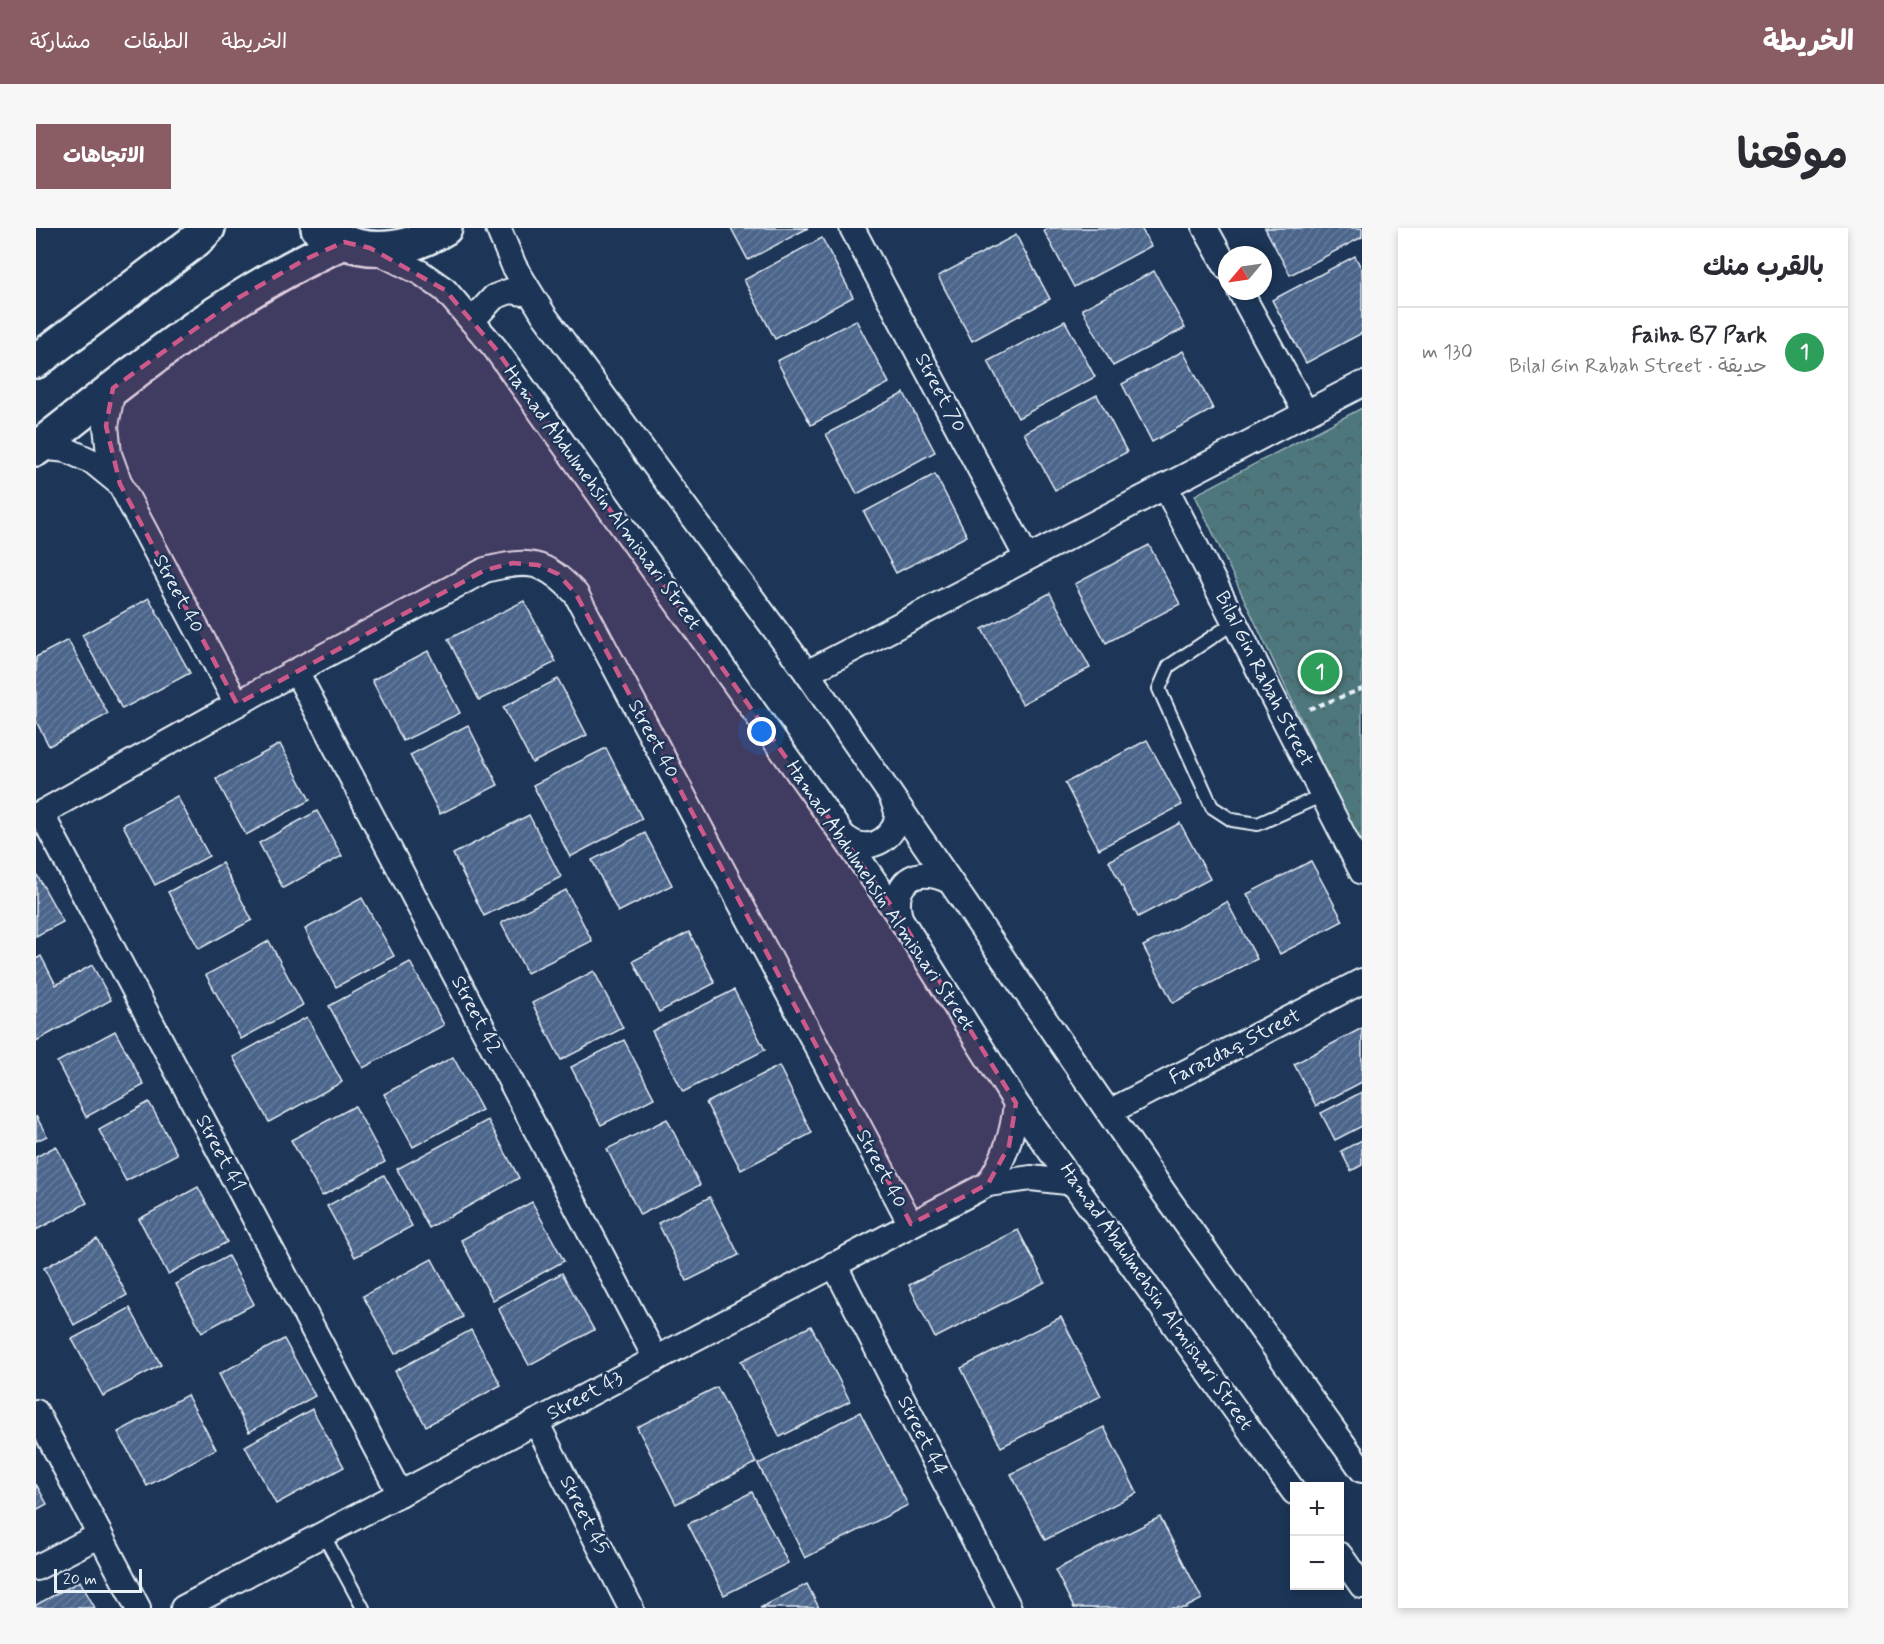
<!DOCTYPE html>
<html lang="ar">
<head>
<meta charset="utf-8">
<style>
	:root { --surface:#fff; --page:#f7f7f7; --text:#2b2b33; --muted:#7c7c81; --line:#e1e1e2; --accent:#8a5d65 }
	body { margin:0; font-family:Mynerve,"Playpen Sans Arabic",sans-serif; background:var(--page); color:var(--text); direction:rtl }
	.controls { position:absolute; right:18px; bottom:18px; display:grid; overflow:hidden; border-radius:0px; box-shadow:0 3px 9px #0003 }
	.controls button { width:54px; height:54px; display:grid; place-items:center; padding:0; border:0; border-bottom:2px solid var(--line); background:var(--surface); color:var(--text); font:30px sans-serif }
	.compass { position:absolute; left:1182px; top:18px; width:54px; height:54px; border-radius:50%; background:var(--surface); box-shadow:0 3px 9px #0003; rotate:241deg }
	.scale { position:absolute; left:18px; bottom:15px; width:88px; box-sizing:border-box; padding-left:6px; border:3px solid #e8f1f8; border-top:0; font-size:16px; line-height:21px; white-space:nowrap; color:#e8f1f8; -webkit-text-stroke:4px #1d3557; paint-order:stroke }
	.you { position:absolute; left:726px; top:504px; width:21px; height:21px; margin:-15px; border:4px solid #fff; border-radius:50%; background:#1a73e8; box-shadow:0 0 0 9px #1a73e833 }
	.badge { display:grid; place-items:center; width:39px; height:39px; border-radius:50%; background:var(--accent); color:#fff; font-size:20px; font-weight:700 }
	.pin { position:absolute; translate:-50% -50%; border:3px solid #fff; box-shadow:0 2px 6px #0006 }
	.list { margin:0; padding:0; list-style:none }
	h2 { display:flex; justify-content:space-between; align-items:center; height:78px; margin:0; padding:0 24px; font-size:26px }
	h2 small { font-size:20px; font-weight:400; color:var(--muted) }
	.list li { display:grid; grid-template-columns:39px 1fr auto; gap:18px; align-items:center; box-sizing:border-box; height:90px; padding:0 24px; border-top:2px solid var(--line) }
	.list b { display:block; font-size:22px; white-space:nowrap }
	.list p { margin:0; font-size:20px; white-space:nowrap; color:var(--muted) }
	.list em { font-size:20px; font-style:normal; color:var(--muted) }
	.map { position:relative; flex:none; width:1326px; height:1380px; overflow:hidden; direction:ltr; border-radius:0px }
	header { display:flex; align-items:center; gap:36px; box-sizing:border-box; height:84px; padding:0 30px; background:var(--accent); color:#fff }
	header strong { font-size:28px }
	nav { display:flex; gap:33px; margin-inline-start:auto; font-size:21px }
	.intro { display:flex; align-items:center; justify-content:space-between; box-sizing:border-box; height:144px; padding:0 36px }
	h1 { margin:0; font-size:42px }
	.button { padding:15px 27px; border-radius:0px; background:var(--accent); color:#fff; font-size:21px; font-weight:700 }
	main { display:flex; gap:36px; padding:0 36px }
	aside { flex:1; background:var(--surface); border-radius:0px; box-shadow:0 3px 9px #0003 }
	.map>svg:first-child { display:block }
	.park { fill:url(#park-crowns); stroke:#9bb4ba; stroke-width:1.5 }
	.building { fill:url(#building-hatch); stroke:#e8f1f8; stroke-width:1.5 }
	.lines { fill:none; stroke-linecap:round; stroke-linejoin:round }
	.lane-casing { stroke:#e8f1f8; stroke-width:16 }
	.street-casing { stroke:#e8f1f8; stroke-width:28 }
	.secondary-casing { stroke:#e8f1f8; stroke-width:38 }
	.path { stroke:#e8f1f8; stroke-width:4; stroke-dasharray:6 4.5; stroke-linecap:butt }
	.lane { stroke:#1d3557; stroke-width:12 }
	.street { stroke:#1d3557; stroke-width:24 }
	.secondary { stroke:#1d3557; stroke-width:33 }
	.marked { fill:#cd598a; fill-opacity:0.2; stroke:#cd598a; stroke-width:4.5; stroke-dasharray:12 8; stroke-linejoin:round }
	.labels { text-anchor:middle; dominant-baseline:central; stroke-width:5; stroke-linejoin:round; paint-order:stroke }
	.street-label { font-size:20px; fill:#e8f1f8; stroke:#1d3557 }
</style>
</head>
<body>
<header>
<strong>الخريطة</strong>
<nav><a>الخريطة</a><a>الطبقات</a><a>مشاركة</a></nav>
</header>
<div class="intro"><h1>موقعنا</h1><a class="button">الاتجاهات</a></div>
<main>
<aside>
<h2>بالقرب منك<small></small></h2>
<ul class="list">
<li><span class="badge" style="background:#2e9e5b">1</span><div><b>Faiha B7 Park</b><p>حديقة · Bilal Gin Rabah Street</p></div><em>130 m</em></li>
</ul>
</aside>
<div class="map">
<svg width="1326" height="1380" viewBox="0 0 1326 1380">
	<defs>
		<pattern id="park-crowns" width="20" height="18" patternUnits="userSpaceOnUse" patternTransform="scale(1.5)"><rect width="20" height="18" fill="#4e777b"/><path d="M2 6a3 3 0 1 1 6 0M12 15a3 3 0 1 1 6 0" fill="none" stroke="#4a6062"/></pattern>
		<pattern id="building-hatch" width="6" height="6" patternUnits="userSpaceOnUse" patternTransform="scale(1.5)"><rect width="6" height="6" fill="#4c658b"/><path d="M-1 1l2-2M0 6l6-6M5 7l2-2" fill="none" stroke="#667c9c"/></pattern>
	</defs>
	<rect width="100%" height="100%" fill="#1d3557"/>
	<filter id="ink" filterUnits="userSpaceOnUse"><feTurbulence type="fractalNoise" baseFrequency=".0167" numOctaves="2"/><feDisplacementMap in="SourceGraphic" scale="12" xChannelSelector="R" yChannelSelector="G"/><feConvolveMatrix kernelMatrix="1 2 1 2 8 2 1 2 1" color-interpolation-filters="sRGB"/></filter>
	<g filter="url(#ink)">
		<polygon class="park" points="1326,180 1326,621 1159,267"/>
		<g class="building">
			<polygon points="695,0 772,0 712,32"/>
			<polygon points="1013,0 1105,0 1115,18 1038,59 1008,3"/>
			<polygon points="1229,0 1326,0 1326,9 1254,47"/>
			<polygon points="980,7 1014,71 936,113 902,48"/>
			<polygon points="786,10 817,69 739,111 708,52"/>
			<polygon points="1319,28 1326,42 1326,105 1270,135 1236,72"/>
			<polygon points="1118,43 1149,100 1077,138 1046,81"/>
			<polygon points="820,92 853,155 775,197 741,133"/>
			<polygon points="1029,93 1059,149 982,190 952,133"/>
			<polygon points="1147,123 1177,181 1116,214 1086,156"/>
			<polygon points="868,165 899,224 821,266 790,206"/>
			<polygon points="1061,167 1091,224 1019,262 988,205"/>
			<polygon points="899,246 931,308 860,345 828,284"/>
			<polygon points="1113,317 1144,376 1070,415 1039,356"/>
			<polygon points="1014,365 1054,440 986,476 946,401"/>
			<polygon points="113,370 154,445 86,481 46,407"/>
			<polygon points="488,373 520,434 443,472 412,411"/>
			<polygon points="32,412 72,486 13,518 0,493 0,429"/>
			<polygon points="392,423 424,485 367,513 336,452"/>
			<polygon points="522,451 551,507 496,535 467,479"/>
			<polygon points="432,497 462,557 404,586 374,527"/>
			<polygon points="1111,512 1146,577 1063,621 1029,555"/>
			<polygon points="244,516 274,572 210,607 180,551"/>
			<polygon points="570,520 606,591 534,629 497,557"/>
			<polygon points="141,568 173,628 119,657 87,597"/>
			<polygon points="281,583 306,628 247,660 223,615"/>
			<polygon points="493,587 525,649 448,688 417,626"/>
			<polygon points="1144,595 1174,651 1102,689 1073,633"/>
			<polygon points="609,605 636,657 582,684 556,632"/>
			<polygon points="1275,633 1307,693 1244,726 1211,666"/>
			<polygon points="186,635 216,692 163,721 132,664"/>
			<polygon points="0,645 27,694 0,708"/>
			<polygon points="530,662 556,713 491,745 465,695"/>
			<polygon points="326,670 358,728 300,759 269,701"/>
			<polygon points="1191,674 1221,731 1137,775 1107,718"/>
			<polygon points="653,704 679,755 623,784 597,733"/>
			<polygon points="233,713 267,777 205,811 170,747"/>
			<polygon points="5,728 20,757 56,737 75,772 0,813 0,731"/>
			<polygon points="374,734 408,797 327,840 293,778"/>
			<polygon points="558,743 587,800 525,832 496,775"/>
			<polygon points="698,762 729,822 647,864 616,803"/>
			<polygon points="271,789 306,854 233,894 197,829"/>
			<polygon points="1326,800 1326,854 1280,878 1258,836"/>
			<polygon points="79,803 108,857 50,889 21,834"/>
			<polygon points="588,812 618,870 565,897 535,839"/>
			<polygon points="417,829 446,882 377,919 348,866"/>
			<polygon points="743,838 776,905 705,942 670,875"/>
			<polygon points="1326,864 1326,898 1299,912 1285,885"/>
			<polygon points="113,874 141,926 90,953 63,902"/>
			<polygon points="319,878 349,934 286,968 255,912"/>
			<polygon points="0,888 11,908 0,913"/>
			<polygon points="631,891 664,957 604,987 571,921"/>
			<polygon points="452,892 483,950 393,1000 361,941"/>
			<polygon points="1326,912 1326,937 1315,943 1305,923"/>
			<polygon points="20,918 51,975 0,1002 0,929"/>
			<polygon points="348,947 376,998 319,1029 291,978"/>
			<polygon points="162,959 191,1014 132,1046 103,991"/>
			<polygon points="674,969 703,1027 651,1053 622,995"/>
			<polygon points="496,974 528,1033 457,1072 425,1012"/>
			<polygon points="982,1002 1009,1054 899,1110 873,1057"/>
			<polygon points="61,1011 91,1067 38,1097 8,1040"/>
			<polygon points="192,1028 218,1076 166,1104 140,1056"/>
			<polygon points="396,1031 427,1089 359,1126 327,1068"/>
			<polygon points="526,1045 558,1102 493,1137 462,1080"/>
			<polygon points="94,1080 125,1137 67,1168 36,1111"/>
			<polygon points="1025,1089 1065,1168 965,1219 925,1140"/>
			<polygon points="775,1098 814,1173 744,1209 705,1133"/>
			<polygon points="435,1102 465,1157 390,1198 359,1143"/>
			<polygon points="248,1111 279,1168 213,1204 183,1146"/>
			<polygon points="681,1159 720,1235 640,1276 601,1199"/>
			<polygon points="151,1167 180,1221 111,1258 82,1204"/>
			<polygon points="276,1181 308,1239 240,1276 209,1218"/>
			<polygon points="824,1184 872,1277 769,1330 722,1236"/>
			<polygon points="1068,1199 1101,1265 1009,1312 975,1246"/>
			<polygon points="0,1256 11,1276 0,1282"/>
			<polygon points="716,1264 752,1335 688,1367 652,1296"/>
			<polygon points="1124,1289 1166,1371 1149,1380 1038,1380 1019,1342"/>
			<polygon points="44,1353 59,1380 0,1380 0,1377"/>
			<polygon points="771,1356 783,1380 724,1380"/>
		</g>
		<g class="lines">
			<g class="lane-casing">
				<g id="lane">
					<polyline points="1199,394 1133,438 1123,461 1176,579 1196,592 1222,596 1287,567"/>
					<polyline points="287,1306 327,1380"/>
				</g>
			</g>
			<g class="street-casing">
				<g id="street">
					<polyline points="462,0 478,38 508,87 771,445 1128,965 1326,1242"/>
					<polyline points="816,0 991,330"/>
					<polyline points="1169,0 1191,40"/>
					<polyline points="336,21 385,45 409,62 459,120 808,609 864,690 980,875 1258,1264"/>
					<polyline points="1204,63 1270,185"/>
					<polyline points="436,93 458,69 474,63 493,66"/>
					<polyline points="77,160 70,198 73,226 84,256 201,476"/>
					<polyline points="3,219 31,222 57,234 84,256"/>
					<polyline points="1129,258 1326,644"/>
					<polyline points="260,443 620,1131"/>
					<polyline points="771,445 1326,156"/>
					<polyline points="5,585 364,1266"/>
					<path d="M0 588 260 443 449 342C493 331 508 332 540 366L875 996"/>
					<path d="M808 609C812 611 817 615 821 616 840 622 861 606 861 586 861 581 858 576 857 572"/>
					<path d="M864 690C855 655 879 637 911 652"/>
					<polyline points="1073,884 1326,753"/>
					<path d="M952 956C969 930 977 906 980 875"/>
					<polyline points="798,1036 973,1380"/>
					<polyline points="0,1184 102,1380"/>
					<polyline points="500,1194 595,1380"/>
					<polyline points="1304,1327 1326,1358"/>
					<polyline points="0,1340 64,1307"/>
					<polyline points="147,1380 952,956 995,950 1039,955"/>
				</g>
			</g>
			<g class="secondary-casing">
				<g id="secondary">
					<path d="M282 0C290 4 298 9 306 13 340 28 379 19 409 0"/>
					<polyline points="0,133 160,12 172,0"/>
					<path d="M0 221C95 146 196 63 308 14"/>
				</g>
			</g>
			<polyline class="path" points="1273,481 1326,461"/>
			<use href="#lane" class="lane"/>
			<use href="#street" class="street"/>
			<use href="#secondary" class="secondary"/>
		</g>
	</g>
	<path class="marked" d="M308 14 334 20 409 62 459 120 864 690 980 875 973 918 952 956 875 996 540 366 522 346 502 337 477 335 449 342 201 476 84 256 70 198 77 160 202 70 270 31Z"/>
	<g class="labels">
		<g class="street-label">
			<text transform="translate(904 165) rotate(62)">Street 70</text>
			<text transform="translate(566 270) rotate(54)">Hamad Abdulmehsin Almishari Street</text>
			<text transform="translate(142 366) rotate(62)">Street 40</text>
			<text transform="translate(1228 451) rotate(63)">Bilal Gin Rabah Street</text>
			<text transform="translate(617 511) rotate(62)">Street 40</text>
			<text transform="translate(844 668) rotate(56)">Hamad Abdulmehsin Almishari Street</text>
			<text transform="translate(440 787) rotate(62)">Street 42</text>
			<text transform="translate(1199 819) rotate(-27)">Farazdaq Street</text>
			<text transform="translate(184 925) rotate(62)">Street 41</text>
			<text transform="translate(845 941) rotate(62)">Street 40</text>
			<text transform="translate(1120 1069) rotate(55)">Hamad Abdulmehsin Almishari Street</text>
			<text transform="translate(549 1168) rotate(-28)">Street 43</text>
			<text transform="translate(886 1208) rotate(63)">Street 44</text>
			<text transform="translate(548 1287) rotate(63)">Street 45</text>
		</g>
	</g>
</svg>
<div class="controls">
<button>+</button>
<button>−</button>
</div>
<svg class="compass" viewBox="-18 -18 36 36"><path d="M0-13l5 13h-10z" fill="#e53935"/><path d="M0 13l5-13h-10z" fill="#7c7c81"/></svg>
<div class="scale">20 m</div>
<div class="you"></div>
<div class="pin badge" style="left:1284px;top:444px;background:#2e9e5b">1</div>
</div>
</main>
</body>
</html>
